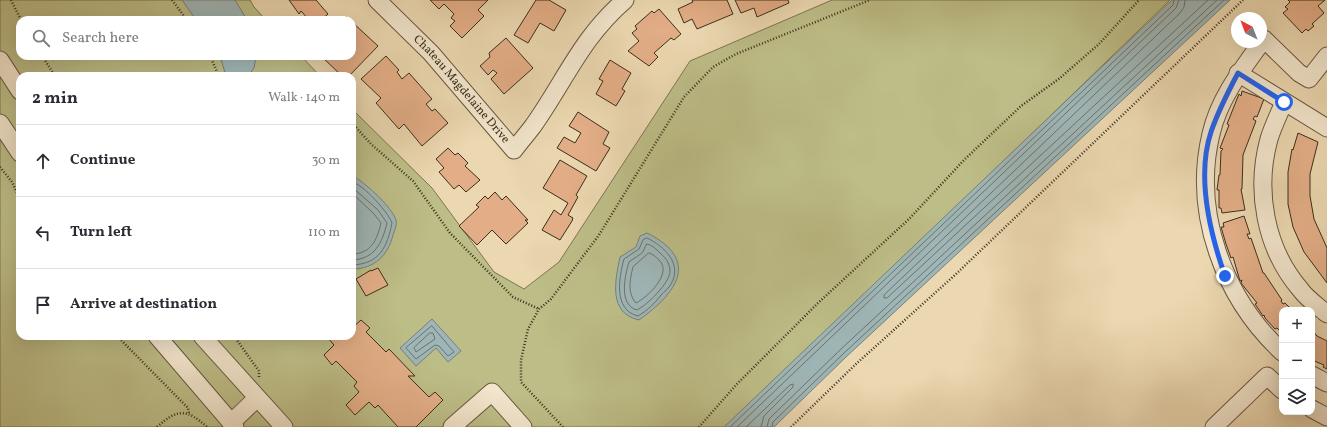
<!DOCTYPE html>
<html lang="en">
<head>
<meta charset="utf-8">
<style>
	:root { --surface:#fff; --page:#f7f7f7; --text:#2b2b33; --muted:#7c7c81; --line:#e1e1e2 }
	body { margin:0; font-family:Vollkorn,serif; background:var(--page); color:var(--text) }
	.controls { position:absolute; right:12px; bottom:12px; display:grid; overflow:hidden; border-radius:8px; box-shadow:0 4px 16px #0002 }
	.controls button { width:36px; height:36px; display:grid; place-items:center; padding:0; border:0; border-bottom:1px solid var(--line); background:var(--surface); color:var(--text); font:20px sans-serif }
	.compass { position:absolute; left:1231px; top:12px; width:36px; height:36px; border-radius:50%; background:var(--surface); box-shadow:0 4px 16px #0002; rotate:318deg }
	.stop { position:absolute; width:12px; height:12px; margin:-9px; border:3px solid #2563eb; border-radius:50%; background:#fff }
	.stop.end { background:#2563eb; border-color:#fff; box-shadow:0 1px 4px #0008 }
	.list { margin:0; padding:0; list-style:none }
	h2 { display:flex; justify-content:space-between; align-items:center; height:52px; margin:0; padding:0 16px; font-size:17px }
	h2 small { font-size:13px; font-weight:400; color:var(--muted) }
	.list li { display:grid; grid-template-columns:26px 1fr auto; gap:12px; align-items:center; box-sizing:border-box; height:72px; padding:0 16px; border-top:1px solid var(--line) }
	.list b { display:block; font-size:15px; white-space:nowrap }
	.list em { font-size:13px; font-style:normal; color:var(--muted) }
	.icon { flex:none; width:22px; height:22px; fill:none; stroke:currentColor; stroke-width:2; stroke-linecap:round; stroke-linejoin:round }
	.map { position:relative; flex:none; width:1327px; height:427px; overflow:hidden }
	.search { position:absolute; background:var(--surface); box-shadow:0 4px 16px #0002; left:16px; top:16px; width:340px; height:44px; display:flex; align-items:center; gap:10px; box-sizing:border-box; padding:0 14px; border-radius:12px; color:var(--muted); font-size:15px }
	.panel { position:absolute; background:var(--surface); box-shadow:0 4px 16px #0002; left:16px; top:72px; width:340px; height:268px; border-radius:12px }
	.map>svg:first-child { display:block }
	.green { fill:#bdbd87; stroke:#7c7652 }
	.water { fill:#9eb6b7; stroke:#778079 }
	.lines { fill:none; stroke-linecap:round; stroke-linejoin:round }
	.shore { stroke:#6d726a; stroke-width:1 }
	.building { fill:#e3ae87; stroke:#3c2e1c }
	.minor-casing { stroke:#685841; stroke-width:19 }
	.path { stroke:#3c2e1c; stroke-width:2.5; stroke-dasharray:1 2; stroke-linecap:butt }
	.minor { stroke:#f2e5cc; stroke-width:17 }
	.route { stroke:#2563eb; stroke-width:5 }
	.labels { text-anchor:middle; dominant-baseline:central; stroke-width:3.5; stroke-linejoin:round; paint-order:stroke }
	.street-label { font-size:12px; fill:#3c2e1c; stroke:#f2e5cc }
</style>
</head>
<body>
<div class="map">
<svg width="1327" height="427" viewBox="0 0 1327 427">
	<rect width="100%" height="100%" fill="#ebd7b0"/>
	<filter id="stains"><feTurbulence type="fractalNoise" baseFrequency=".005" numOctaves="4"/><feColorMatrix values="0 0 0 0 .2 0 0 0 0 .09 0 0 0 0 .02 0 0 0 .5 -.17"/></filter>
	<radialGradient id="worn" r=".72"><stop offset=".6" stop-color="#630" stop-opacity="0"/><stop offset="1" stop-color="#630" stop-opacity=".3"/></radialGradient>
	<polygon class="green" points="0,0 250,0 254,7 266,20 20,20 20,56 301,56 320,76 20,76 20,336 352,336 352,109 432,188 494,272 524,289 559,262 690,61 832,0 1170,0 729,427 0,427"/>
	<g class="water">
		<polygon points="182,0 235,0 247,20 196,20"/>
		<polygon points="1172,0 1230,0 846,357 774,427 724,427"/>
		<polygon points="220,56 256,56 254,68 248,76 226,76"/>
		<path d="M355 177C367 185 391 206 396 220 397 224 395 230 393 235 388 255 375 269 352 269V178Z"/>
		<path d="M647 233C701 260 677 293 639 320 608 313 615 281 620 257L636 247 640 236Z"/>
		<polygon points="432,319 461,351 448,362 436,348 416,366 400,348"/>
	</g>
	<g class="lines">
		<g class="shore">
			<polyline points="1185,0 1184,7 1180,13 884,295 884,298 887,298 1208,0"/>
			<path d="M352 182C363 184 388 212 392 223 387 247 380 264 352 265"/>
			<path d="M352 187 378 210 387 223C382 243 375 259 352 260"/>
			<path d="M352 193 374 214 381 223C377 240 371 254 352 254"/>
			<path d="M647 238C664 246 683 264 671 284 669 288 664 292 661 295 655 303 647 311 638 316 613 310 619 277 624 259L639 249 643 240Z"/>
			<path d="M647 244C652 245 656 249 660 253 665 257 670 263 670 271 670 283 647 305 637 310 618 305 625 275 629 262L642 253Z"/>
			<path d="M649 253C653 254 656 257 659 260 673 273 648 297 636 303 627 293 630 279 633 267Z"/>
			<polygon points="432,326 454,352 448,356 439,346 435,345 416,359 406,348"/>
			<polygon points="430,333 433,333 435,339 416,352 414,348"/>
			<polyline points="730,427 1173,5 1174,0"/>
			<polyline points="737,427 1176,8 1179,0"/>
			<polyline points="746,427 790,385 793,384 793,387 764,416 761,427"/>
			<polyline points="767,427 769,419 840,350 1217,0"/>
			<polyline points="772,427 773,422 843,354 1224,0"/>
		</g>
	</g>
	<g class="building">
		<polygon points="289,0 316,0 328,14 321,20 309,20 301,11 299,14"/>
		<polygon points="430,0 488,0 478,10 484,16 462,38 450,26 455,21 451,18 454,14 444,4 439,9"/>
		<polygon points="536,0 549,0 566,10 554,31 540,23 528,43 514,35"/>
		<polygon points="692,0 727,0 733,14 697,29 692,19 684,23 678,9 693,2"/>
		<polygon points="735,0 788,0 789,3 757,17 754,8 741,13"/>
		<polygon points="1288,0 1325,0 1318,6 1324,13 1312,24 1314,26 1308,31 1306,29 1302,33 1283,13 1288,9 1285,7 1290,2"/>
		<polygon points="659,9 681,34 674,40 671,38 654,53 658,57 649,66 628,51 639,41 632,33 637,29 635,26 652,11 654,13"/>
		<polygon points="346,16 350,20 342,20"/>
		<polygon points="352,22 378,46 349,76 342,76 321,56 352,56"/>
		<polygon points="506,38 533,68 504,94 491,79 497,73 493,70 488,75 480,66 490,57 489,53"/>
		<polygon points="386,56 399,70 397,72 402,79 409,73 432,99 426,104 432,111 435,109 448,123 422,146 404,124 399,129 376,103 381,98 361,79"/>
		<polygon points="610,60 631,73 622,89 625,91 616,106 596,94 603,81 599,79"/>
		<polygon points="1242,91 1264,99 1257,117 1255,116 1253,119 1256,121 1243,155 1242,189 1241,189 1245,210 1222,213 1221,208 1219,208 1219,190 1217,190 1219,175 1220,175 1221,151 1223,149 1220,148 1229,125 1227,124 1239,94 1241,96"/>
		<polygon points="578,112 609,132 603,144 610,148 596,171 557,148 564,137 575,143 581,133 569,126"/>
		<polygon points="1298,133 1318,142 1310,174 1310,196 1314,219 1327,248 1327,283 1304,252 1293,227 1288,204 1288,172 1292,149 1293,150"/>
		<polygon points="448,148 455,155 458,153 468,163 465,166 480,180 466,192 459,185 454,189 439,172 444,168 436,159"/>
		<polygon points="560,160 587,176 576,195 578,197 568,215 573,218 572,221 560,240 542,230 554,210 561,215 568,203 543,188"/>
		<polygon points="495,192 502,200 506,196 528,220 525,220 528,223 506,244 492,230 477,245 459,226 479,207 476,205 485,196 488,199"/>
		<polygon points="1244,216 1250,234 1247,234 1249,239 1251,238 1263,273 1264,273 1282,300 1281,301 1283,304 1285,303 1292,310 1282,310 1281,332 1277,328 1275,329 1265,318 1264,315 1263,316 1255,304 1257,303 1241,283 1242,280 1240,281 1233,257 1231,258 1226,244 1221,227 1224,227 1223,223"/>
		<polygon points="378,268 388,285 366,296 356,279 371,270 371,271"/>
		<polygon points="361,320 370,328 366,332 386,352 389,349 415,376 408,376 429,397 435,392 443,400 416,427 398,427 378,405 375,408 369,402 355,415 346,405 359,392 354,386 357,382 336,361 332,365 324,355 334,345 328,338 330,336 352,336 352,328"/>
		<polygon points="1312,330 1317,336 1327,341 1327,369 1323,367 1324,365 1312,360"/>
	</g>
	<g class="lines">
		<g class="minor-casing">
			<g id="minor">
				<path id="s1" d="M377 0 431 53 514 150C520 142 527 134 533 126 565 81 581 38 625 0"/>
				<polyline points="0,60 20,91"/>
				<polyline points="1238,73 1327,128"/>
				<path d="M1284 102C1279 114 1273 126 1269 139 1255 190 1265 248 1300 289 1307 299 1318 306 1327 314"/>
				<polyline points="0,123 20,153"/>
				<polyline points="157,336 235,427"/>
				<polyline points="202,336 284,427"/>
				<path d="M1282 352C1224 298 1192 213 1211 134 1219 98 1243 68 1264 39L1299 73 1309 79 1327 56"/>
				<polyline points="1312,375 1327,383"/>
				<polyline points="1312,409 1327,417"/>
				<polyline points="231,423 257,398"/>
				<polyline points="452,427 492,392 523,427"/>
				<polyline points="1214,427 1267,376 1282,390"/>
			</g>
		</g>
		<g class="path">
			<polyline points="11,0 21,20"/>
			<polyline points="172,0 187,20"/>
			<polyline points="42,56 55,76"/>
			<polyline points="210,56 219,76"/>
			<polyline points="352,123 371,144 413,181 450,233 513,297 539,309"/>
			<polyline points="0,167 12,182 20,199"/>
			<polyline points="117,336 188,408 189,413"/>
			<polyline points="234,336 259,371 259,378"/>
			<path d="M157 427C178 408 187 409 207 427"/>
			<polyline points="563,427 521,382 521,360 528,329 539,309 551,299 599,235 684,97 713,67 736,54 870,0"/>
			<polyline points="699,427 737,384 818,303 909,219 964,160 1021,106 1060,78 1099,44 1139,0"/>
			<polyline points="791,427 857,363 955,275 1243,0"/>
		</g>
		<use href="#minor" class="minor"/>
	</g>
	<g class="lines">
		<path class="route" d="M1225 276C1210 233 1196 177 1211 132 1218 111 1228 92 1238 73L1284 102"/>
	</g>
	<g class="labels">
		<g class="street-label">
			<text stroke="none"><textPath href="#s1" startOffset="123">Chateau Magdelaine Drive</textPath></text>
		</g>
	</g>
	<rect width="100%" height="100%" filter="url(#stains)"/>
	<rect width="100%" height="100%" fill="url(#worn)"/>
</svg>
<div class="controls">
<button>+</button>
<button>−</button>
<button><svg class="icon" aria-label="layers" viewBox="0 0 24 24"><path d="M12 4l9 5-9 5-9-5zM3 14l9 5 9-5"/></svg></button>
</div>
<svg class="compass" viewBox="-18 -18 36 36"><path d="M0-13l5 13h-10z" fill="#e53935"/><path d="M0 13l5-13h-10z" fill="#7c7c81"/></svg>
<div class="stop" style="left:1284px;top:102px"></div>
<div class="stop end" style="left:1225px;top:276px"></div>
<div class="search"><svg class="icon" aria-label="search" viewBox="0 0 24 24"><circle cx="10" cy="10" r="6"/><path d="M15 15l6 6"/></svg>Search here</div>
<section class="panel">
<h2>2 min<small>Walk · 140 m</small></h2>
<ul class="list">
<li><svg class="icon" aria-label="ahead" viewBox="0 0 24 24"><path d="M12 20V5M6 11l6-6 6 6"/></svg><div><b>Continue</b></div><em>30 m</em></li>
<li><svg class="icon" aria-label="left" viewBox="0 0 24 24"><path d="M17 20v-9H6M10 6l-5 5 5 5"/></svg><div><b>Turn left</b></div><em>110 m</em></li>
<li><svg class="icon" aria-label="arrive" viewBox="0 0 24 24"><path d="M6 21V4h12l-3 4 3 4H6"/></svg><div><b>Arrive at destination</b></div></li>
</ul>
</section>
</div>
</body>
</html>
